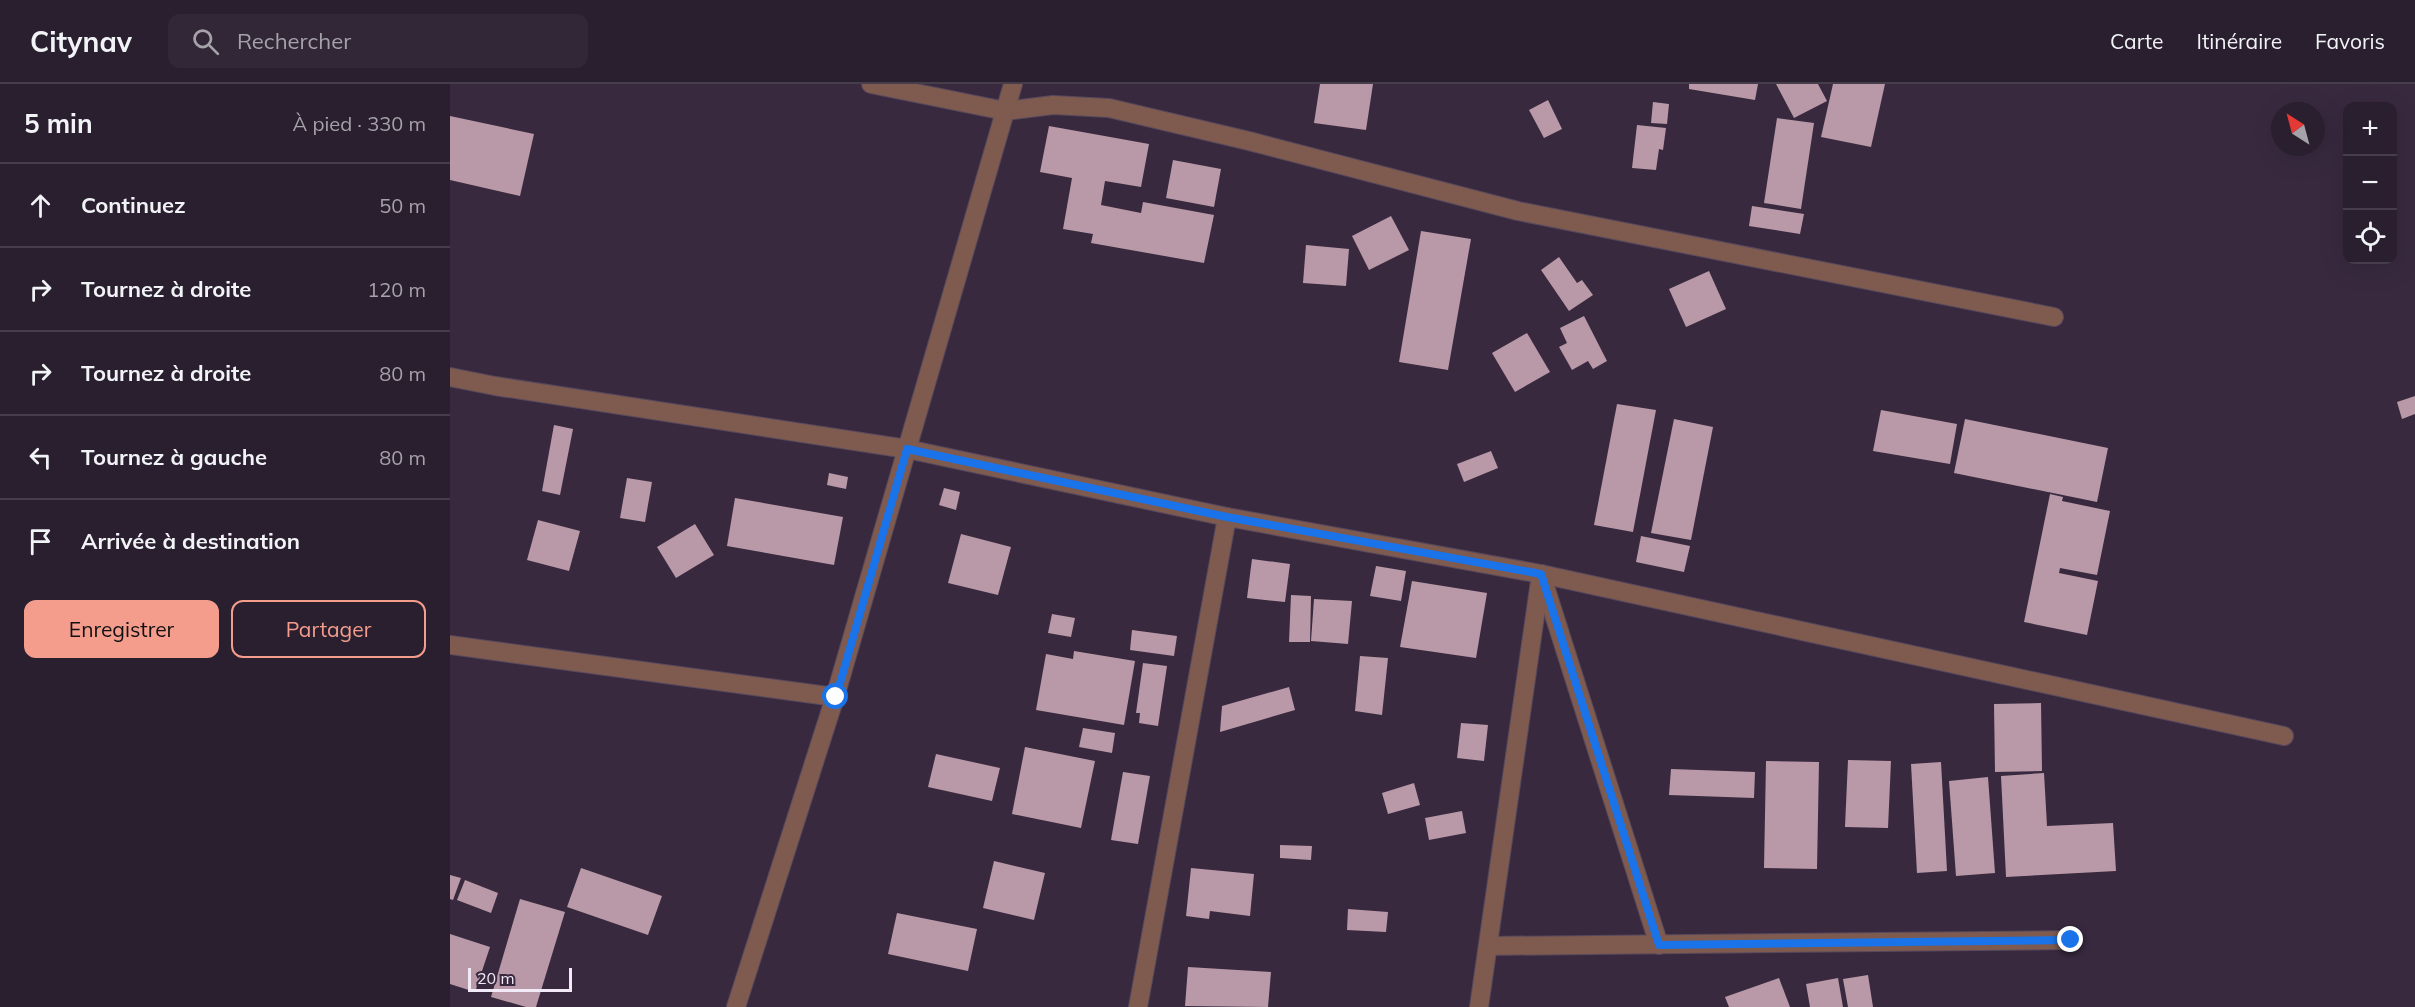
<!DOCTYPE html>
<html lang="fr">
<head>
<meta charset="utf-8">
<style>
	:root { --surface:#2a1f2f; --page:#322737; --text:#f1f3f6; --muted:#a5a2aa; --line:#463d4b; --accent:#f49d8d }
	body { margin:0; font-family:Mulish,sans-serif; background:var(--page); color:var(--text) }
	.controls { position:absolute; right:18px; top:18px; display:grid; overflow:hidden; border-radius:12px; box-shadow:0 6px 24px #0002 }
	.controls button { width:54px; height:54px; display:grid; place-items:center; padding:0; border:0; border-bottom:2px solid var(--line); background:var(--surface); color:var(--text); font:30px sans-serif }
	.compass { position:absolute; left:1821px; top:18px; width:54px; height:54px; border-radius:50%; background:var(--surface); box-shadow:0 6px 24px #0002; rotate:324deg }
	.scale { position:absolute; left:18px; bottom:15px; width:104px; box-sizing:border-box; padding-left:6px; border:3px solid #f3eaf8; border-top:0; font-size:16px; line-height:21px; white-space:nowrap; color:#f3eaf8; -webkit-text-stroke:4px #38293f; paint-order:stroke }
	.stop { position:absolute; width:18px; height:18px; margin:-14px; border:4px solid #1a73e8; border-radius:50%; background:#fff }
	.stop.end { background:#1a73e8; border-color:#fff; box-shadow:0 2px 6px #0008 }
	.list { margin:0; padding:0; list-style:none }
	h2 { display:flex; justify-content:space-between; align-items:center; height:78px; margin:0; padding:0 24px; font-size:26px }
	h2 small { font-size:20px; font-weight:400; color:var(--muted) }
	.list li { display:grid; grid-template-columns:39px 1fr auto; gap:18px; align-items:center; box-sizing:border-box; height:84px; padding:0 24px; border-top:2px solid var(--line) }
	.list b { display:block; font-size:22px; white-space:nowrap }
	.list em { font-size:20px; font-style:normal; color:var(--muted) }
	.actions { display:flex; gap:12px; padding:18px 24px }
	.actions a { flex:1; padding:14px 0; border:2px solid var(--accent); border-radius:12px; text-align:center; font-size:21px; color:var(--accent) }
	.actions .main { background:var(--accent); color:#111 }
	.icon { flex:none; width:33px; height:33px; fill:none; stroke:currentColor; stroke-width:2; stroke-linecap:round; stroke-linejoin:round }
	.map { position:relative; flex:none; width:1965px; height:923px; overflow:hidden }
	header { display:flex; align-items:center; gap:36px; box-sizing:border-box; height:84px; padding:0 30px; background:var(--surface); border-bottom:2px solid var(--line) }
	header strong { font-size:28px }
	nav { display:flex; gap:33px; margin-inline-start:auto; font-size:21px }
	.search { width:420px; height:54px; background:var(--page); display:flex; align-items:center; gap:15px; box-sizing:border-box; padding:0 21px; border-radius:12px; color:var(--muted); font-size:22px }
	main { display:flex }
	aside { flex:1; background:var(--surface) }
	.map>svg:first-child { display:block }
	.building { fill:#b999a7 }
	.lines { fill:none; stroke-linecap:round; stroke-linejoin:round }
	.minor-casing { stroke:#56485d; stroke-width:20 }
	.minor { stroke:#7e5a4f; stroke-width:18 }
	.route { stroke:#1a73e8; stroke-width:8 }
</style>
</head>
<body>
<header>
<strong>Citynav</strong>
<div class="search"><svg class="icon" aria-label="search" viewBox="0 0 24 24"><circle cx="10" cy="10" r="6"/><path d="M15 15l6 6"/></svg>Rechercher</div>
<nav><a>Carte</a><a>Itinéraire</a><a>Favoris</a></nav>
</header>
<main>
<aside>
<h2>5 min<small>À pied · 330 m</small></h2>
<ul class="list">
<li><svg class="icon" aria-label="ahead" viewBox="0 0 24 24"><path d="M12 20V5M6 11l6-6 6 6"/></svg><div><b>Continuez</b></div><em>50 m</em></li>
<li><svg class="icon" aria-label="right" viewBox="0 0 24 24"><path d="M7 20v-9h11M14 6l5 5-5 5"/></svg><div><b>Tournez à droite</b></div><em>120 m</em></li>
<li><svg class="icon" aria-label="right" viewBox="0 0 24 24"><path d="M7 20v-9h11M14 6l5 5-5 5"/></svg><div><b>Tournez à droite</b></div><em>80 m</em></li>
<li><svg class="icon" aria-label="left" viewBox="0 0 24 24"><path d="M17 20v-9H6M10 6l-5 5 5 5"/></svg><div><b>Tournez à gauche</b></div><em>80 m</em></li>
<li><svg class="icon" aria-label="arrive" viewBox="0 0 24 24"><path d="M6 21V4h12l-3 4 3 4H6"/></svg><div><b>Arrivée à destination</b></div></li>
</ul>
<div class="actions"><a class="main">Enregistrer</a><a>Partager</a></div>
</aside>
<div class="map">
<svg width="1965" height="923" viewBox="0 0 1965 923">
	<rect width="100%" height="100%" fill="#38293f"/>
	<g class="building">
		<polygon points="870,0 923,0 916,46 864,39"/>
		<polygon points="1239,0 1308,0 1305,16 1239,5"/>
		<polygon points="1326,0 1368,0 1377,17 1344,34"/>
		<polygon points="1383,0 1435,0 1421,63 1371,53"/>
		<polygon points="1098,16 1112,45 1094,54 1079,26"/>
		<polygon points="1203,18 1219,20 1217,40 1201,39"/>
		<polygon points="0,32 84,50 70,112 0,96"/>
		<polygon points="1327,34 1364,39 1351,125 1314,119"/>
		<polygon points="1187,41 1216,44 1213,66 1209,65 1206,86 1182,84"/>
		<polygon points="599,42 699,60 691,103 655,97 651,121 691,129 693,118 764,131 754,179 641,159 643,150 613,145 622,94 590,88"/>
		<polygon points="723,76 771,85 764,123 716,114"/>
		<polygon points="1302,122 1354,130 1350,150 1299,142"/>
		<polygon points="941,132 959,166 919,186 902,152"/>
		<polygon points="971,147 1021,155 998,286 949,278"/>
		<polygon points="856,161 899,165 896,202 853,199"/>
		<polygon points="1109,173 1127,199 1132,196 1143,211 1119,227 1091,186"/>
		<polygon points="1259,187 1276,225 1236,243 1219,205"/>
		<polygon points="1134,232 1157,277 1143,285 1138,277 1122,286 1109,263 1117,259 1110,244"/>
		<polygon points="1077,249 1100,288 1065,308 1042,269"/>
		<polygon points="1965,312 1965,330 1952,335 1947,318"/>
		<polygon points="1167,320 1206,326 1183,448 1144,441"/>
		<polygon points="1431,326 1507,340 1500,380 1423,367"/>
		<polygon points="1224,335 1263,343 1241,456 1201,449"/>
		<polygon points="1515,335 1658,364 1647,418 1504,389"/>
		<polygon points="104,341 123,345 110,411 92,407"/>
		<polygon points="1041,367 1048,384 1014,398 1007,380"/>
		<polygon points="379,389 398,393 396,405 377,401"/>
		<polygon points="177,394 202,398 195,438 170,434"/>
		<polygon points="494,404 510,408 506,426 489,421"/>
		<polygon points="1600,410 1613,413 1612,417 1660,427 1647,491 1610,484 1609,489 1648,497 1637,551 1574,538"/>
		<polygon points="285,414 393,433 384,481 277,462"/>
		<polygon points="88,436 130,447 119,487 77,476"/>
		<polygon points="245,440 264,471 226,494 207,463"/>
		<polygon points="511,450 561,463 548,511 498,499"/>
		<polygon points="1191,452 1240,462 1234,488 1186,478"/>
		<polygon points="802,475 840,480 835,518 797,514"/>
		<polygon points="926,482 956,487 951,517 920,512"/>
		<polygon points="962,497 1037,509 1026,574 950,563"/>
		<polygon points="841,511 861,512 860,558 839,558"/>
		<polygon points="864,515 902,517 898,560 861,557"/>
		<polygon points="602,530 625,534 621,553 598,549"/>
		<polygon points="682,546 727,552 724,572 680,566"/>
		<polygon points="624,567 685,577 674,641 586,626 596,570 623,575"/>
		<polygon points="910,572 938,574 932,631 905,627"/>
		<polygon points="693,579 717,582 708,642 689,639 690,629 686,629"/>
		<polygon points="839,603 845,626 770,648 772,622"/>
		<polygon points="1591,619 1592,687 1545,688 1544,620"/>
		<polygon points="1011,639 1038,641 1034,677 1007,674"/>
		<polygon points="633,644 665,649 662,669 629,663"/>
		<polygon points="575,663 645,677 631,744 562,730"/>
		<polygon points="486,670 550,684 542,717 478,703"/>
		<polygon points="1398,676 1441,677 1438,744 1395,743"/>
		<polygon points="1316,677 1369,678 1367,785 1314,784"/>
		<polygon points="1491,678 1497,787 1467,789 1461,680"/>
		<polygon points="1221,685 1305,688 1304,714 1219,711"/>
		<polygon points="673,688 700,692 688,760 661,756"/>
		<polygon points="1594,689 1597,742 1663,739 1666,787 1556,793 1551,692"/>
		<polygon points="1538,693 1545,789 1506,792 1499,697"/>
		<polygon points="964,699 970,721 938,730 932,709"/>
		<polygon points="1012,727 1016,749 979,756 975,734"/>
		<polygon points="830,761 862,762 861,776 830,774"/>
		<polygon points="544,777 595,789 584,836 533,824"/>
		<polygon points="131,784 212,812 198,851 117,823"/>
		<polygon points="741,784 804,790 800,832 760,827 759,835 736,832"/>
		<polygon points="0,791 11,794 3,816 0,815"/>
		<polygon points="15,796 48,809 41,829 7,816"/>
		<polygon points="70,815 115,828 86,923 76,923 41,913"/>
		<polygon points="898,825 938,828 936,848 897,846"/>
		<polygon points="447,829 527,845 518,887 438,870"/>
		<polygon points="0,850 40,863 25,908 0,900"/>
		<polygon points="738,883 821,888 818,923 735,922"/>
		<polygon points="1418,891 1423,923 1398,923 1393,895"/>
		<polygon points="1329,894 1340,923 1279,923 1275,913"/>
		<polygon points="1388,894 1393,923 1360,923 1356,900"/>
	</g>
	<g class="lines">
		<g class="minor-casing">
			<g id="minor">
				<polyline points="421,0 555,27 603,21 659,24 799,57 1068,127 1604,233"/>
				<polyline points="0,293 45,302 457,365 777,433 1091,490 1834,652"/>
				<polyline points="1092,493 1209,861"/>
				<polyline points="0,561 385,613"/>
				<polyline points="1038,862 1621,856"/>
				<polyline points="286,923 385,613 563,0"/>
				<polyline points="688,923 777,433"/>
				<polyline points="1029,923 1091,490"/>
			</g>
		</g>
		<use href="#minor" class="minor"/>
	</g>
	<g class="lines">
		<polyline class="route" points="386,613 457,365 777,433 1091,490 1209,861 1621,856"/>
	</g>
</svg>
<div class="controls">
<button>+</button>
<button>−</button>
<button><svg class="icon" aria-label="locate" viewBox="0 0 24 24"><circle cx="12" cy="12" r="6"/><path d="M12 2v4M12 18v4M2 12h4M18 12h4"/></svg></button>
</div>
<svg class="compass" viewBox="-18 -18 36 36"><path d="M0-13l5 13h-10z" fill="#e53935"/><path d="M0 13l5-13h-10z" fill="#a5a2aa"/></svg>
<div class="scale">20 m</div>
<div class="stop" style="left:386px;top:613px"></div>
<div class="stop end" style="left:1621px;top:856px"></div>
</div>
</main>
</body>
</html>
